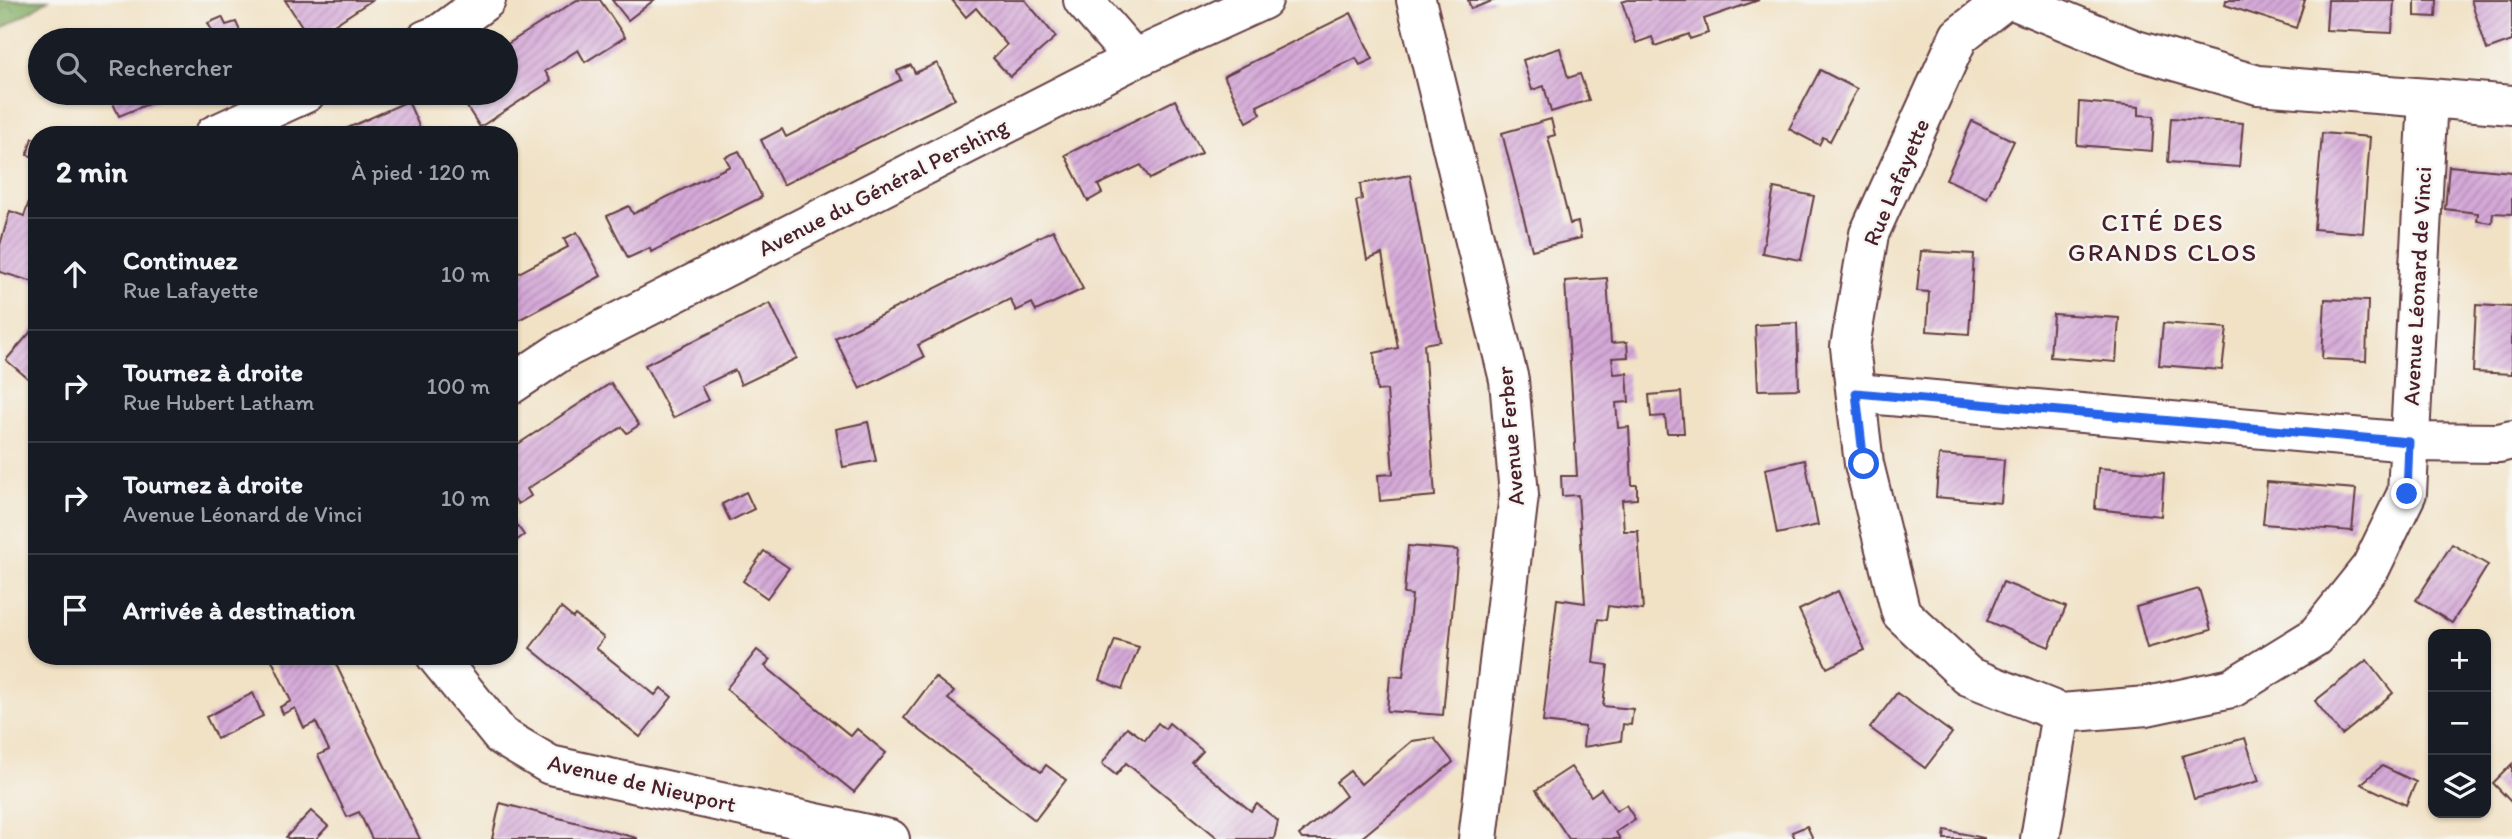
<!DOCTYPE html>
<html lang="fr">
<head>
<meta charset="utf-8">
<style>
	:root { --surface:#171b24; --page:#20242c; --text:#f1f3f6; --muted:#9ea1a6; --line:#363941 }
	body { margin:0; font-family:Itim,sans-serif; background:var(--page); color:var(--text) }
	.controls { position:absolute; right:21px; bottom:21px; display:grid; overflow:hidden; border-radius:14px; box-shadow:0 2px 5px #0004 }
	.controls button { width:63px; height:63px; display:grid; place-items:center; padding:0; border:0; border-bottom:2px solid var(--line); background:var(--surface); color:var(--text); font:35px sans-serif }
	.stop { position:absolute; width:21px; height:21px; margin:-16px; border:5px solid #2563eb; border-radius:50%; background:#fff }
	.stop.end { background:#2563eb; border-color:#fff; box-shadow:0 2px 7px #0008 }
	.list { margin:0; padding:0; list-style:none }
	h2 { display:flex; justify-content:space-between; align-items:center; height:91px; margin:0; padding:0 28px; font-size:30px }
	h2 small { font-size:23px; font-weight:400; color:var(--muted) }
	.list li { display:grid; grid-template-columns:46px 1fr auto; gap:21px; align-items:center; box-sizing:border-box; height:112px; padding:0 28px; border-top:2px solid var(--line) }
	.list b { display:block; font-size:26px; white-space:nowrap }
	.list p { margin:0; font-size:23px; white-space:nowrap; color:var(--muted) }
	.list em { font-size:23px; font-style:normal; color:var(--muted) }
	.icon { flex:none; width:38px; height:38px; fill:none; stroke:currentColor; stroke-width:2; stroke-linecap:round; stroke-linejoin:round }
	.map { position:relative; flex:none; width:2512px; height:839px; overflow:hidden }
	.search { position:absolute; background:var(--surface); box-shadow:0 2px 5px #0004; left:28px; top:28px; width:490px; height:77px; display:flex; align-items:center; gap:18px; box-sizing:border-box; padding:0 24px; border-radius:38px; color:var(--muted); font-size:26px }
	.panel { position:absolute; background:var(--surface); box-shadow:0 2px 5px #0004; left:28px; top:126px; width:490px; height:539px; border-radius:28px }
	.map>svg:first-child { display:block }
	.forest { fill:url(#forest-crowns); stroke:#676648; stroke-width:2 }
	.building { fill:url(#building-hatch) }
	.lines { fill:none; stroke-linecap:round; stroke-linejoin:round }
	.street-casing { stroke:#633c42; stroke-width:42 }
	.street { stroke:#fff; stroke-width:38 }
	.route { stroke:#2563eb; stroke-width:9 }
	.labels { text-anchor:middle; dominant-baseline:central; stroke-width:5; stroke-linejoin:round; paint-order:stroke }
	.street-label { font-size:23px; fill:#4a1f2b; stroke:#f6f6f2 }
	.quarter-label { font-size:26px; letter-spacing:2px; fill:#4a1f2b; stroke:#f6f6f2 }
</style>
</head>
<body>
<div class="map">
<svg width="2512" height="839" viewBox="0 0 2512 839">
	<defs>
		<pattern id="forest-crowns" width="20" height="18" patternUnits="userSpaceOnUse" patternTransform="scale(1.75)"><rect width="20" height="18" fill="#84ae66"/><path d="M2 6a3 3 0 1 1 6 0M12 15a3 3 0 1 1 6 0" fill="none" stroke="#6e8d54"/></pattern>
		<pattern id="building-hatch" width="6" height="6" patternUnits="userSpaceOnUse" patternTransform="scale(1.75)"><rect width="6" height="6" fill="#d5a9d8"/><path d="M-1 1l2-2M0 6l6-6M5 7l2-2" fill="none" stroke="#af89af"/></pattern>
	</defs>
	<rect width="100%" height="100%" fill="#f6f6f2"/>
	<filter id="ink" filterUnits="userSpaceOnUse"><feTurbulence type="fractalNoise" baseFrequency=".0143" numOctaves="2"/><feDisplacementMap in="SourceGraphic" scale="14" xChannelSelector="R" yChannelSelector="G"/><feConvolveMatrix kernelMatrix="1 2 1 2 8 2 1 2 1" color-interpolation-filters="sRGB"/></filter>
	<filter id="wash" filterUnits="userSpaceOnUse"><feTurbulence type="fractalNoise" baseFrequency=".00686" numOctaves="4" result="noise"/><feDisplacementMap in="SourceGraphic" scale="28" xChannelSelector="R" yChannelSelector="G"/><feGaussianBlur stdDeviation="1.57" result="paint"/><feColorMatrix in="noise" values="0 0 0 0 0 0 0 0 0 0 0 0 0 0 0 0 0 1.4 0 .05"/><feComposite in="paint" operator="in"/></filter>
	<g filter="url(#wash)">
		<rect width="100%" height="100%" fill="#f1e2c6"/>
		<polygon class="forest" points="0,0 48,0 0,30"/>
		<g id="blocks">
			<g class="building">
				<polygon points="285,0 372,0 311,40"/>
				<polygon points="577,0 600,0 625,37 585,62 578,50 545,71 551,81 480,127 458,93 506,93 506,45"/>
				<polygon points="612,0 654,0 628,20"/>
				<polygon points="952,0 1025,0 1056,37 1010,77 993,58 1007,45 976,8 966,17"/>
				<polygon points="1468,0 1495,0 1471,9"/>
				<polygon points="1628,0 1759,0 1704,19 1708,33 1690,39 1689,34 1655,46 1652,37 1636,43 1622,2"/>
				<polygon points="2226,0 2305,0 2296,28 2225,5"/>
				<polygon points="2328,0 2394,0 2392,33 2326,30"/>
				<polygon points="2415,0 2437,0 2436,17 2415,16"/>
				<polygon points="2471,0 2512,0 2512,41 2487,50"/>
				<polygon points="1351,13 1373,59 1360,65 1356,58 1257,106 1261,114 1247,122 1224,76"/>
				<polygon points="222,17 226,25 236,22 244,40 190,40 212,31 208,23"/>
				<polygon points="1560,48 1568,78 1580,74 1589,100 1551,112 1544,86 1532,90 1523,60"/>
				<polygon points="937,63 955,99 783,185 761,140 782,129 786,137 901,80 897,71 911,65 915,73"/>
				<polygon points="1820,70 1857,89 1830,141 1823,137 1819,145 1789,129"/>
				<polygon points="108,93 175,93 119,116"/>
				<polygon points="1175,100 1202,153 1150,179 1141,165 1098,185 1102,193 1088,201 1065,155"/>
				<polygon points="408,101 423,135 332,135"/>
				<polygon points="2079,102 2139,107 2139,115 2154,116 2152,151 2077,145"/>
				<polygon points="2171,118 2243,123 2239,167 2168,162"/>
				<polygon points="1551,119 1555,135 1548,137 1570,224 1578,222 1581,238 1532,250 1502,133"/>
				<polygon points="1972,121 2014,141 1987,198 1946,179"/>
				<polygon points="2322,133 2370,137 2363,233 2314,229"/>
				<polygon points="32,138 37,139 37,157 27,155"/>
				<polygon points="739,151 762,197 651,252 650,248 628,258 607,216 629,206 633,214 730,166 725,157"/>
				<polygon points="2449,166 2512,172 2512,214 2493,213 2492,223 2477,221 2478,213 2445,209"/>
				<polygon points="1410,175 1440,341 1424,344 1435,496 1380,501 1378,475 1393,474 1387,390 1377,391 1374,353 1398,348 1382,254 1367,260 1356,201 1362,199 1360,184"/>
				<polygon points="37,179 37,283 0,272 0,245 10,211 24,216"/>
				<polygon points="1774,188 1814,196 1801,260 1762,253"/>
				<polygon points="1053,230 1083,289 1036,311 1032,303 1016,311 1010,299 918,345 924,357 860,389 835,338"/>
				<polygon points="577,232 601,276 509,325 509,278 568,247 564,239"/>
				<polygon points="1921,251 1974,254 1969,334 1927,331 1929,292 1917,291"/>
				<polygon points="1607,278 1611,343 1627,342 1628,357 1612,358 1614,374 1627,373 1629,402 1616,403 1618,428 1629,427 1632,485 1637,485 1637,499 1622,500 1624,531 1638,531 1643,610 1608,606 1606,620 1598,619 1593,663 1608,665 1603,706 1633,709 1631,725 1623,724 1621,741 1583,747 1585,727 1543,722 1557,599 1585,603 1578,495 1562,496 1561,476 1577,476 1565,281"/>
				<polygon points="2325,299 2368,301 2366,361 2322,359"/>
				<polygon points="770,303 797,358 741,385 735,370 701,386 708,400 673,418 645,365"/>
				<polygon points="2476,305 2512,307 2512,374 2473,372"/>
				<polygon points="2053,314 2119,318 2116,362 2050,357"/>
				<polygon points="1797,323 1799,389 1758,390 1755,325"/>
				<polygon points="2163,323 2227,328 2222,370 2159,365"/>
				<polygon points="34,328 37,330 37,386 6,360"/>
				<polygon points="611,383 639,425 627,433 622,427 527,489 531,496 518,504 509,491 509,450"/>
				<polygon points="1681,392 1684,433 1667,433 1665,416 1651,417 1649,395"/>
				<polygon points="868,422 876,461 843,467 836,429"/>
				<polygon points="1939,455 2004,460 2001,503 1936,497"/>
				<polygon points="1805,460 1818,525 1777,534 1765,469"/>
				<polygon points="2098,468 2164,473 2161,516 2095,509"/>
				<polygon points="2267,482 2356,489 2352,531 2263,524"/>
				<polygon points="746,492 754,509 730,521 722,504"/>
				<polygon points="509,514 524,535 509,546"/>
				<polygon points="2452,544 2488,565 2452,623 2416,600"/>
				<polygon points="1408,546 1458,550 1443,715 1387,711 1390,676 1403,677 1412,595 1404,594"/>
				<polygon points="764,551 789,568 767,598 743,581"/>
				<polygon points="2003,582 2066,607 2049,647 1987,621"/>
				<polygon points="2199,589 2211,630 2147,648 2136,607"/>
				<polygon points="1838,591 1865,650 1827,668 1799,610"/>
				<polygon points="561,608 573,618 575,615 604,638 596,648 655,695 661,688 672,697 640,737 530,648"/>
				<polygon points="1115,640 1139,647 1122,689 1100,680"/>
				<polygon points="757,650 770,660 765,666 851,736 857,729 886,753 854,792 726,689"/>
				<polygon points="270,656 332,656 420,839 372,839 359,812 347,817 318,755 329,750 316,722 304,728 295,708 283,714 280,707 291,701"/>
				<polygon points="2367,660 2393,693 2342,735 2315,701"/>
				<polygon points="935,677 954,692 948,699 1041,772 1046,765 1066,780 1035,820 904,718"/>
				<polygon points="253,693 263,716 217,739 206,717"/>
				<polygon points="1897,693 1952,733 1925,768 1870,728"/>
				<polygon points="1158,723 1165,729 1169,723 1203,751 1192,763 1251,811 1257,804 1278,821 1274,839 1219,839 1126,763 1116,775 1102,764 1127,727 1145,740"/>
				<polygon points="1434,738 1453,762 1360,839 1302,839 1299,835 1346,796 1336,782 1350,771 1361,784 1412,741"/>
				<polygon points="2245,738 2259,781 2194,799 2182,756"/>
				<polygon points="2512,764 2512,803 2493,783"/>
				<polygon points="2382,766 2416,782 2406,805 2361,784"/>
				<polygon points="1571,767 1591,796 1601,789 1616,811 1626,805 1635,819 1616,832 1620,839 1569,839 1536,790"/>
				<polygon points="500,803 637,838 637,839 492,839"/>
				<polygon points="311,811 328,826 316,839 289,839 286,837"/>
				<polygon points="1807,826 1813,839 1795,839 1792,832"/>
				<polygon points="1945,830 1984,838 1984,839 1944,839"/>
			</g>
		</g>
	</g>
	<g filter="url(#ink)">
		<use href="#blocks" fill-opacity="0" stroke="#633c42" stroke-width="2"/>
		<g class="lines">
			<g class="street-casing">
				<g id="street">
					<polyline points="1083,0 1134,59"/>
					<polyline points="1416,0 1509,380 1519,495 1478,839"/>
					<polyline points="2005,0 1959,36 1869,234 1850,347 1864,464 1901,613 1968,676 2061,713 2040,839"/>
					<polyline points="2013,0 2136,50 2258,85 2428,98"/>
					<polyline points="425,40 440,34 486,0"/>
					<polyline points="214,135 306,93"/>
					<polyline points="509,386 563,350 1134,59 1263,0"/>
					<polyline points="1856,393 2409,442 2499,443 2512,440"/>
					<polyline points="436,656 501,736 550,765 890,839"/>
					<polyline points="2061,713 2147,706 2232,688 2315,637 2371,567 2407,493 2428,98 2512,105"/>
				</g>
			</g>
			<use href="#street" class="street"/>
		</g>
	</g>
	<g class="lines" filter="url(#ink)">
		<polyline class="route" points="1864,464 1856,393 2409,442 2407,494"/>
	</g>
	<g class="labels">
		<g class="street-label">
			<text transform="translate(1896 182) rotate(-67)">Rue Lafayette</text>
			<text transform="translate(883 187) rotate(-27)">Avenue du Général Pershing</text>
			<text transform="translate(2417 286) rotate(-87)">Avenue Léonard de Vinci</text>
			<text transform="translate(1510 436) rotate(-95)">Avenue Ferber</text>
			<text transform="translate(642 783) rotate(13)">Avenue de Nieuport</text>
		</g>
		<g class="quarter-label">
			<text x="2163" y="222">CITÉ DES<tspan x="2163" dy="30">GRANDS CLOS</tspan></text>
		</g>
	</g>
</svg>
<div class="controls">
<button>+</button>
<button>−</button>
<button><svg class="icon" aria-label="layers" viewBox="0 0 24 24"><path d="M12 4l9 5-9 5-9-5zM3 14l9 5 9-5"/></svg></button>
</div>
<div class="stop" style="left:1864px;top:464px"></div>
<div class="stop end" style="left:2407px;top:494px"></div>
<div class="search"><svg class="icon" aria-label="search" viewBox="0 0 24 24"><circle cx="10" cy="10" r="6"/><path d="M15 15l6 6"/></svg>Rechercher</div>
<section class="panel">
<h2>2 min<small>À pied · 120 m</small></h2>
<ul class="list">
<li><svg class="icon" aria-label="ahead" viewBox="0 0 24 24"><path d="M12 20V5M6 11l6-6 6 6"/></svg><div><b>Continuez</b><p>Rue Lafayette</p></div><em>10 m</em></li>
<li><svg class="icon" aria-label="right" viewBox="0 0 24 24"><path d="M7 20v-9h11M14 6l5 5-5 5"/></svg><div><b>Tournez à droite</b><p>Rue Hubert Latham</p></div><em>100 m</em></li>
<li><svg class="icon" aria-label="right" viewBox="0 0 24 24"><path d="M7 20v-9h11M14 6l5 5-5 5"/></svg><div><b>Tournez à droite</b><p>Avenue Léonard de Vinci</p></div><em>10 m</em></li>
<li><svg class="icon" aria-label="arrive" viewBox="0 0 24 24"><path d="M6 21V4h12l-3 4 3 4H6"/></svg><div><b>Arrivée à destination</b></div></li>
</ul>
</section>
</div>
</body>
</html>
